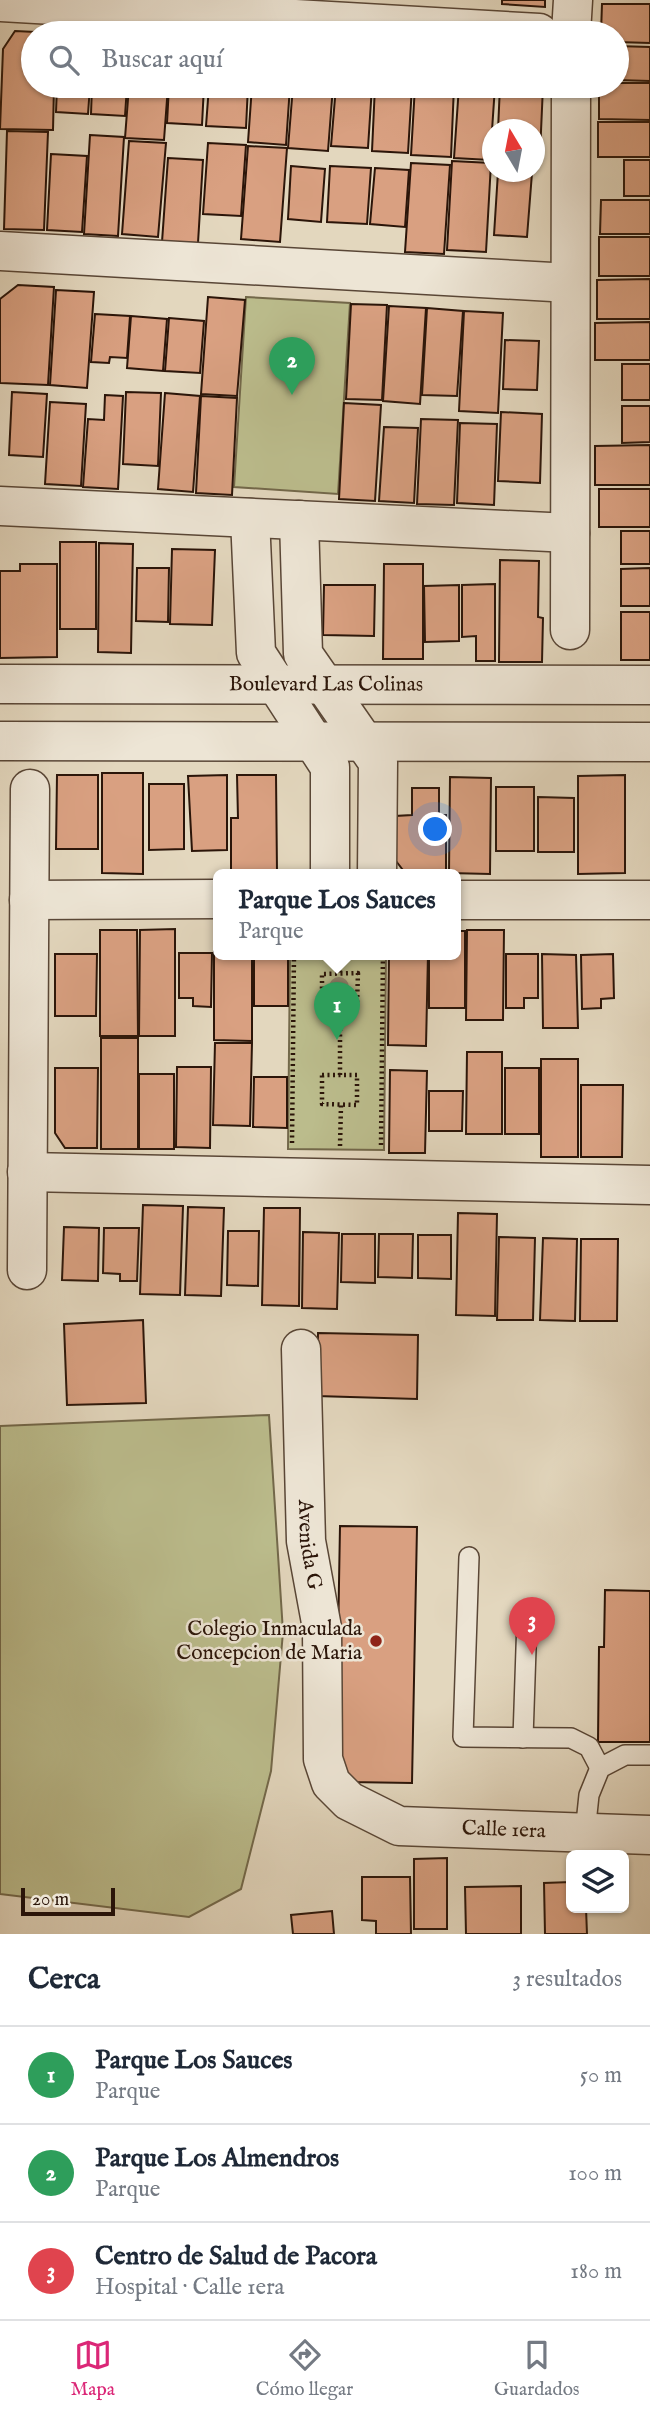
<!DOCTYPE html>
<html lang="es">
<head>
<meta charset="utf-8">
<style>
	:root { --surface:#fff; --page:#f6f6f7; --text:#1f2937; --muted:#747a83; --line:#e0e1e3; --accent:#db2777 }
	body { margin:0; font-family:"IM FELL English",serif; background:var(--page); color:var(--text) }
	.controls { position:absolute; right:21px; bottom:21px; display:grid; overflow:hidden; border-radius:10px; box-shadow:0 2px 5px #0004 }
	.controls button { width:63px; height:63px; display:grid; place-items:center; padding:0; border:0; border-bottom:2px solid var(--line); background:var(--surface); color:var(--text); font:35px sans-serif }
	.compass { position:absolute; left:482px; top:119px; width:63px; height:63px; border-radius:50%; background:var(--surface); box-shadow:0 2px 5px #0004; rotate:350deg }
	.scale { position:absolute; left:21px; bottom:18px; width:94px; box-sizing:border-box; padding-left:7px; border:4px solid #2b1509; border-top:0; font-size:19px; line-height:24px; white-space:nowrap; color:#2b1509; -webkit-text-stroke:5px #ede5d5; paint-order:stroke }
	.you { position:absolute; left:436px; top:830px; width:24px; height:24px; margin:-18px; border:5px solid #fff; border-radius:50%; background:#1a73e8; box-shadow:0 0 0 10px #1a73e833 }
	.badge { display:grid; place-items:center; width:46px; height:46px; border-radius:50%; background:var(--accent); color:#fff; font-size:23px; font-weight:700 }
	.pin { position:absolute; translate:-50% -58px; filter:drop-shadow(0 2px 4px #0008) }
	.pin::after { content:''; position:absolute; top:37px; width:24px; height:21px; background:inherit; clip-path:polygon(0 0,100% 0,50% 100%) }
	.popup { position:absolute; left:213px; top:869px; width:248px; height:91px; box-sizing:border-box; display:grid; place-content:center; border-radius:10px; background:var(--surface); filter:drop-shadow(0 2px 5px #0005); font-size:23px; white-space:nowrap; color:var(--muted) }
	.popup b { font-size:26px; color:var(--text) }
	.popup::after { content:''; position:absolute; left:50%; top:100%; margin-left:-14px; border:14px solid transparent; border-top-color:var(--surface) }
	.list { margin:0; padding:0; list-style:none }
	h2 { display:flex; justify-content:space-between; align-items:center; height:91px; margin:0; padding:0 28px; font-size:30px }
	h2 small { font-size:23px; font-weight:400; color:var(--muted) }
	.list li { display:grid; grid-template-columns:46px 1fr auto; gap:21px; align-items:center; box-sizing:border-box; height:98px; padding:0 28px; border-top:2px solid var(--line) }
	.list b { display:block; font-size:26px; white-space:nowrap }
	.list p { margin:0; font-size:23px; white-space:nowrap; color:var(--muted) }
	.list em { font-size:23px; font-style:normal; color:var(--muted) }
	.icon { flex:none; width:38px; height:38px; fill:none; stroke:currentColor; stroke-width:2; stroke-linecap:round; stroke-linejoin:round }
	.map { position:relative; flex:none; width:650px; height:1934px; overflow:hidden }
	.search { position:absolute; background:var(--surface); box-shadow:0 2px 5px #0004; left:21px; right:21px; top:21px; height:77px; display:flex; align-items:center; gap:18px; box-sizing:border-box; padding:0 24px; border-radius:38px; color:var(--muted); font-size:26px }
	.sheet { height:385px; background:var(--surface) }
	nav { display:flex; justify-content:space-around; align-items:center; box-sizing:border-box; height:98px; border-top:2px solid var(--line); background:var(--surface); font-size:19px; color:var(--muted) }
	nav a { display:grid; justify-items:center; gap:4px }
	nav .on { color:var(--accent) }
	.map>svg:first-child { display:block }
	.green { fill:#bbbc8c; stroke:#73684a; stroke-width:2 }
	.building { fill:#d9a081; stroke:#2b1509; stroke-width:2 }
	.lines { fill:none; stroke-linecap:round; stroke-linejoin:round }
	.lane-casing { stroke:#594636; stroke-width:22 }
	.street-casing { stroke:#594636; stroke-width:41 }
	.path { stroke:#2b1509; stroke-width:4.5; stroke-dasharray:2 3.5; stroke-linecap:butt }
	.lane { stroke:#ede5d5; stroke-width:19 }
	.street { stroke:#ede5d5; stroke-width:38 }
	.tree { fill:#958870 }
	.poi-dot { fill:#8f2418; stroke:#ede5d5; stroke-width:2.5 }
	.labels { text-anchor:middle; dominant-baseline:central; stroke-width:5; stroke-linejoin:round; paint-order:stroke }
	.street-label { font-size:21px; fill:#2b1509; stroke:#ede5d5 }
	.poi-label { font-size:21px; fill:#2b1509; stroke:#ede5d5; text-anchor:end }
</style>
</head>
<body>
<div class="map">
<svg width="650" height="1934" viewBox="0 0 650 1934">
	<rect width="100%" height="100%" fill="#e3d7be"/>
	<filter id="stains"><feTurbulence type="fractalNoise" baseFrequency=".00286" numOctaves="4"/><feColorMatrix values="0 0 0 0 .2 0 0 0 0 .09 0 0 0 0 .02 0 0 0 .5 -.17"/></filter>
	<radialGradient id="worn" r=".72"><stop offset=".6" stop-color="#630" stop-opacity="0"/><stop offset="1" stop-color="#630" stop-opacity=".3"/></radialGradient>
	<g class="green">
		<polygon points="246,297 350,303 338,494 234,487"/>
		<polygon points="290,954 386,954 384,1150 288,1149"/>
		<polygon points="269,1415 283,1632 271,1771 241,1889 189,1917 0,1894 0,1426"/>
	</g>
	<g class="building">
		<polygon points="502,0 545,0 545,7 502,4"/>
		<polygon points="602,4 650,4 650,43 617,42 617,33 601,33"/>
		<polygon points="15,31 57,33 33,33 33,86 54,86 53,130 0,129 3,49"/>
		<polygon points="617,46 650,47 650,81 617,80"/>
		<polygon points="617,83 650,83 650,120 599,119 599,86 617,86"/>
		<polygon points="57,86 90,86 88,114 56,112"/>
		<polygon points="92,86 127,86 125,116 91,114"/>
		<polygon points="129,86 168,86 164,140 125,138"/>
		<polygon points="169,86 204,86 202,125 167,123"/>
		<polygon points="209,86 248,86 246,128 206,126"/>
		<polygon points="252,86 290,86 286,145 248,142"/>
		<polygon points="293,86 333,86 328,151 288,148"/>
		<polygon points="336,86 372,86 368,148 331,146"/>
		<polygon points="375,86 412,86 408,153 372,151"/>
		<polygon points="415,86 454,86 451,157 411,155"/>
		<polygon points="459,86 495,86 490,160 454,158"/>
		<polygon points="500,86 543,86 540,154 534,154 534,130 498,130"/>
		<rect x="598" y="122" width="52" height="35"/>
		<polygon points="7,131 48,132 44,230 4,229"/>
		<polygon points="90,135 124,137 118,236 84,234"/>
		<polygon points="129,141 166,143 158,237 122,234"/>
		<polygon points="208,143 246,145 241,216 203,214"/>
		<polygon points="248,146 287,148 280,242 241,239"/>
		<polygon points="51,154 87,156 82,232 47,230"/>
		<polygon points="168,158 203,160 198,243 162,242"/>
		<rect x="624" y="160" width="26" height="36"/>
		<polygon points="452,161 491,163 486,252 447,250"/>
		<polygon points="411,163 450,165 444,254 405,252"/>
		<polygon points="291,166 325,169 321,222 288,219"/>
		<polygon points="330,166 371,168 367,224 327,222"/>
		<polygon points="375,168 409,170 405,227 370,224"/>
		<polygon points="498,172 532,173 527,237 494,235"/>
		<polygon points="601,200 650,200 650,234 600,234"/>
		<rect x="599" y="237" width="51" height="39"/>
		<polygon points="650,279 650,319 597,319 597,280"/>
		<polygon points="18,285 54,287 48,385 0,383 0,299"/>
		<polygon points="56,290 94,292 87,388 50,385"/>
		<polygon points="208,297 245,300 237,396 201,394"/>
		<polygon points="351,304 387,305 382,400 346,399"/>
		<polygon points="389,306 426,308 420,404 383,401"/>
		<polygon points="427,308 463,311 457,396 422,395"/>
		<polygon points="464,311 503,313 498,413 459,411"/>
		<polygon points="95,314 130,316 127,358 110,357 109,363 91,362"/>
		<polygon points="131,316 167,319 163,371 127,368"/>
		<polygon points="169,318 204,321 200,373 165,371"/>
		<polygon points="650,322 650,360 595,360 595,323"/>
		<polygon points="505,340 539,341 537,390 503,389"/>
		<rect x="622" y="364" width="28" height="36"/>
		<polygon points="12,392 47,394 43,457 9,455"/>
		<polygon points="126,392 161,393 158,466 123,464"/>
		<polygon points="165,393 200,396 193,492 158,489"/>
		<polygon points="105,395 123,396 118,489 83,487 88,419 104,420"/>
		<polygon points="201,396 237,398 232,495 196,493"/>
		<polygon points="50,402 86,404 81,486 45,484"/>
		<polygon points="344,403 381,405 375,501 339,499"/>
		<polygon points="622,406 650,406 650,442 622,443"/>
		<polygon points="501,412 542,414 540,483 498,481"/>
		<polygon points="421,419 458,420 454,505 417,504"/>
		<polygon points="460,423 497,424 494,505 457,503"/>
		<polygon points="384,427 418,428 414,503 379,501"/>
		<polygon points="650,445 650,485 595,485 595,446"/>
		<rect x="599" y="489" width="51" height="38"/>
		<rect x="621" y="531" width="29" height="33"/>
		<rect x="60" y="542" width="36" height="87"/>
		<polygon points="99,543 133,544 131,653 98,652"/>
		<polygon points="172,549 215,550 212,625 170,624"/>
		<polygon points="500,560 539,561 538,617 543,618 542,662 499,662"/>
		<polygon points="20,564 57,564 57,657 0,658 0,571 20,571"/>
		<polygon points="384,564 423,564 423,659 383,659"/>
		<polygon points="137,568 169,568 168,622 136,621"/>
		<polygon points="650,568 650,606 621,606 621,569"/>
		<polygon points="495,584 495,661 476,661 476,636 462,637 462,585"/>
		<polygon points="324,585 375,585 374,636 323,635"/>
		<polygon points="459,585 459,641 425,642 424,586"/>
		<rect x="621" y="612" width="29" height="48"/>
		<polygon points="102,773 143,773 143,874 102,873"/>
		<polygon points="57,775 98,775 98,849 56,849"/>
		<polygon points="227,775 227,850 192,851 188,776"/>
		<polygon points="237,775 276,775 277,872 231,872 231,818 238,818"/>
		<polygon points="625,775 625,873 578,874 578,776"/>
		<polygon points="450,777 491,778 490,874 449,873"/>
		<polygon points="149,784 184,784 184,849 149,850"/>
		<rect x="496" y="787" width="38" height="64"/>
		<polygon points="412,788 439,788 439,815 446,815 446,873 406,874 396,861 395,816 412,815"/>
		<polygon points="538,797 574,798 574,852 538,852"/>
		<polygon points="175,929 175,1036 139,1036 140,930"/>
		<polygon points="214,929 218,929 218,954 252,954 252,1041 214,1040"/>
		<polygon points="100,930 137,930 138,1036 100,1036"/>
		<polygon points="467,930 504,930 503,1020 466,1020"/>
		<polygon points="456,931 465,931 465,1008 429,1008 429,954 456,954"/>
		<polygon points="179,953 212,953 211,1007 193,1006 193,998 179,998"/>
		<polygon points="55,954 97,954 96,1016 55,1016"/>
		<polygon points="389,954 428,954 426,1046 388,1045"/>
		<polygon points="506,954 538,954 538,998 524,998 524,1008 506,1008"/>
		<polygon points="542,954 576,955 578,1028 543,1028"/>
		<polygon points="613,954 614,998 601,999 601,1008 582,1009 581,955"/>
		<rect x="254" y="955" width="34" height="51"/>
		<rect x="101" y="1038" width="37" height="111"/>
		<polygon points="215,1043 252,1043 250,1126 213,1125"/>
		<polygon points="467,1052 502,1052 502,1134 466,1134"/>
		<rect x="541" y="1059" width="37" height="98"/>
		<polygon points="177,1067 211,1067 210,1148 176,1147"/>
		<polygon points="55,1068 98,1068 97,1148 65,1148 55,1133"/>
		<rect x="505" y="1068" width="34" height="66"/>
		<polygon points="390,1070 427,1071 425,1153 389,1153"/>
		<rect x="139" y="1074" width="35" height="75"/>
		<polygon points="254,1077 287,1077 287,1128 253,1127"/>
		<polygon points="581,1085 623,1085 622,1157 581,1157"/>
		<polygon points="429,1091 463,1091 462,1131 429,1131"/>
		<polygon points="143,1205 183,1206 180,1295 140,1294"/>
		<polygon points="188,1207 224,1208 221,1296 185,1295"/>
		<polygon points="264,1208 300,1208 299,1306 262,1305"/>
		<polygon points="458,1213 497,1214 495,1316 456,1315"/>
		<polygon points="64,1227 99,1228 98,1281 62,1280"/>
		<polygon points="104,1228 139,1228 137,1281 120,1281 120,1274 103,1273"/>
		<polygon points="228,1231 259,1231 258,1286 227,1285"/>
		<polygon points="303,1232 339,1233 337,1309 302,1308"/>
		<polygon points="342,1234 375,1234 375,1283 341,1282"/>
		<polygon points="379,1234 413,1234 412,1278 378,1277"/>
		<polygon points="418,1235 451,1235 451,1279 418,1278"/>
		<polygon points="499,1237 535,1238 533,1320 497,1320"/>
		<polygon points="543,1238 577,1239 575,1321 540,1320"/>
		<polygon points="581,1239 618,1239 617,1321 580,1321"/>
		<polygon points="143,1320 146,1403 67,1405 64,1324"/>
		<polygon points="318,1333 418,1335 417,1399 317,1396"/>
		<polygon points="340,1526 417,1527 412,1783 349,1782 336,1755"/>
		<polygon points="605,1590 650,1591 650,1742 598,1742 599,1647 604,1647"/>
		<polygon points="447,1858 447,1929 414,1929 414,1859"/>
		<polygon points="362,1877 410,1877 411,1934 376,1934 376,1921 362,1920"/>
		<polygon points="571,1882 571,1908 586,1908 587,1934 545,1934 544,1883"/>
		<polygon points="521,1886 521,1934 466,1934 465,1887"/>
		<polygon points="332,1911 334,1934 293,1934 291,1915"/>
	</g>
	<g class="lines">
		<g class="lane-casing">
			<g id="lane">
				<polyline points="469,1557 463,1737 571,1738 589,1747 600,1768"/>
				<polyline points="523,1738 527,1619"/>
				<polyline points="585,1833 589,1795 600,1768 625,1755 650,1755"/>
			</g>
		</g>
		<g class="street-casing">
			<g id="street">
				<polyline points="0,2 539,33"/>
				<polyline points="571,33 573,0"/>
				<polyline points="0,251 570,283"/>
				<polyline points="0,506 570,533"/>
				<polyline points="250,518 256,653 330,767 330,874"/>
				<polyline points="299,520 303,654 378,762 377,874"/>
				<polyline points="570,630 571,86"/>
				<path id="s1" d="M0 684 650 685"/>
				<polyline points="0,741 650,742"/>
				<polyline points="29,900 218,899"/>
				<polyline points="456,900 650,900"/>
				<polyline points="27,1172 650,1185"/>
				<polyline points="27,1270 30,789"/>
				<path id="s2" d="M301 1349 306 1541 322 1628 323 1759 331 1783 349 1801 399 1826 650 1835"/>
			</g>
		</g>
		<g class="path">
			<polyline points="340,954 340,974"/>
			<polygon points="358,973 357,1004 322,1005 322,974"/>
			<polygon points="322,1075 357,1075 357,1105 322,1104"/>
			<polyline points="340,1075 340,1005"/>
			<polyline points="292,1143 294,954"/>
			<polyline points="381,1145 383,954"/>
			<polyline points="340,1146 341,1105"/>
		</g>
		<use href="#lane" class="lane"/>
		<use href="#street" class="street"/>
	</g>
	<circle class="tree" cx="339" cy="987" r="10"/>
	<circle class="poi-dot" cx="376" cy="1641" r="7"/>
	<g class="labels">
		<g class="street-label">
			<text stroke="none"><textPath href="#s1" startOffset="326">Boulevard Las Colinas</textPath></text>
			<text stroke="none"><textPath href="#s2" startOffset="196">Avenida G</textPath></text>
			<text stroke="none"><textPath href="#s2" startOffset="623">Calle 1era</textPath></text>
		</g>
		<g class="poi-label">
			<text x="362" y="1629">Colegio Inmaculada<tspan x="362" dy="24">Concepcion de Maria</tspan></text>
		</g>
	</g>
	<rect width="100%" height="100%" filter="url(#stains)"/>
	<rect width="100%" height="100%" fill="url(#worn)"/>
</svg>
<div class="controls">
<button><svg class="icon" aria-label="layers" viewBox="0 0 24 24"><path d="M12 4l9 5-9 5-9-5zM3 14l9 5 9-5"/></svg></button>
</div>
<svg class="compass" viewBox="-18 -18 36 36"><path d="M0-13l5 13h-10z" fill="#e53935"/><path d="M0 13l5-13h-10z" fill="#747a83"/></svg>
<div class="scale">20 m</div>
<div class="you"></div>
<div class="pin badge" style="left:337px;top:1040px;background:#2e9e5b">1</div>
<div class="popup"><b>Parque Los Sauces</b>Parque</div>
<div class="pin badge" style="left:292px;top:395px;background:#2e9e5b">2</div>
<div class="pin badge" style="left:532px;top:1655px;background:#e0444e">3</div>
<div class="search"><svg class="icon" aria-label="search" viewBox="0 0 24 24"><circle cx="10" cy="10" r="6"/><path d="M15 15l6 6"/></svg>Buscar aquí</div>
</div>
<section class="sheet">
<h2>Cerca<small>3 resultados</small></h2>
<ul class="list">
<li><span class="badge" style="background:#2e9e5b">1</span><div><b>Parque Los Sauces</b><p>Parque</p></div><em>50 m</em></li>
<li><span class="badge" style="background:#2e9e5b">2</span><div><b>Parque Los Almendros</b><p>Parque</p></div><em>100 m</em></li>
<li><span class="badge" style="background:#e0444e">3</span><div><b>Centro de Salud de Pacora</b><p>Hospital · Calle 1era</p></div><em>180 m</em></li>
</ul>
</section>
<nav>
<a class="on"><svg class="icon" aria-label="map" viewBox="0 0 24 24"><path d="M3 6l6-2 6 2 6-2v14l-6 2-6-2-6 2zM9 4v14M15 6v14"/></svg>Mapa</a>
<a><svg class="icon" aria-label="directions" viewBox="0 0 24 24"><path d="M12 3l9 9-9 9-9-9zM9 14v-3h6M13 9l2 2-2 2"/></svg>Cómo llegar</a>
<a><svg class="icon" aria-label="saved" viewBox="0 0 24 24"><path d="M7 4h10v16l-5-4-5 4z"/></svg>Guardados</a>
</nav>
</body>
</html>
